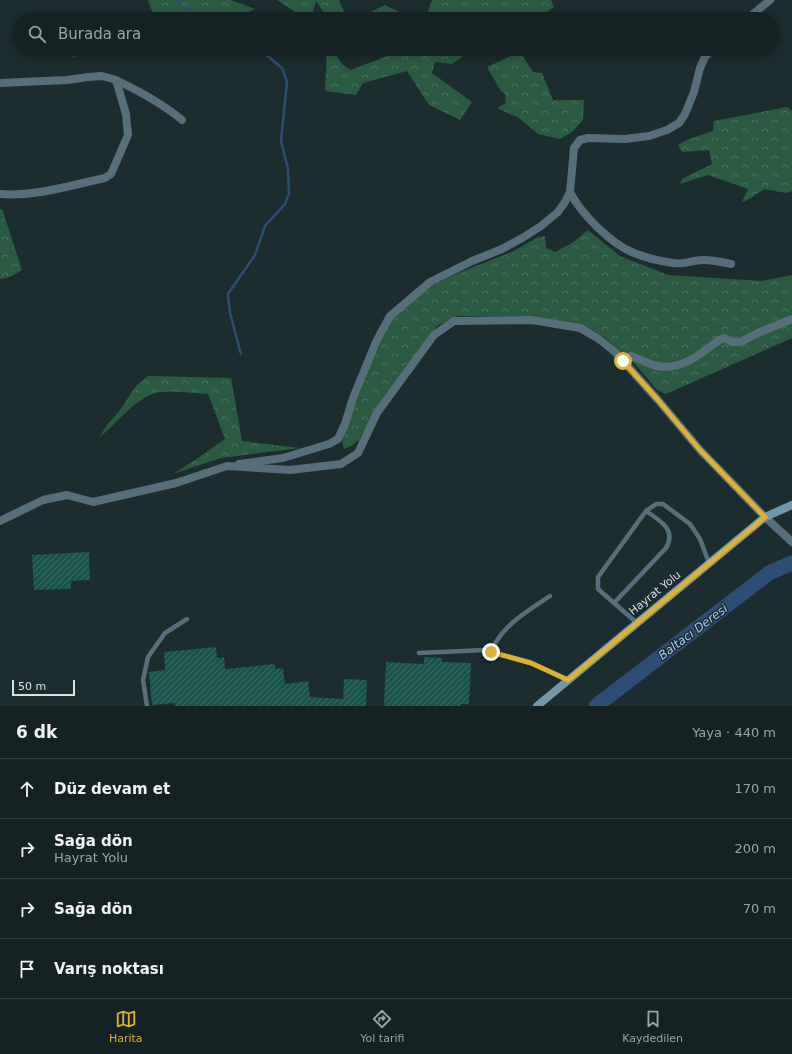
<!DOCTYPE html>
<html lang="tr">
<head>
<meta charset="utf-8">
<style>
	:root { --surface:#142223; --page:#212f30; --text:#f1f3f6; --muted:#9da4a6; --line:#333f41; --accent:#ddb133 }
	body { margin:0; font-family:"DejaVu Sans",sans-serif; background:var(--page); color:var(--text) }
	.scale { position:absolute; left:12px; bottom:10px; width:63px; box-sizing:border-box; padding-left:4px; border:2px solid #d7e2e3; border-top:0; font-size:11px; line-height:14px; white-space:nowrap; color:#d7e2e3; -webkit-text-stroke:3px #1b2d2f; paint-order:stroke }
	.stop { position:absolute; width:12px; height:12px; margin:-9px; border:3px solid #ddb133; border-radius:50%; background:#fff }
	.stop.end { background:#ddb133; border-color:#fff; box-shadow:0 1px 4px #0008 }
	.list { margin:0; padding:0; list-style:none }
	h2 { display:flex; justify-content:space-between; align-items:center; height:52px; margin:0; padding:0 16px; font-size:17px }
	h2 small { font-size:13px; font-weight:400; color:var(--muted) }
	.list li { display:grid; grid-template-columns:26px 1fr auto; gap:12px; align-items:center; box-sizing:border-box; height:60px; padding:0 16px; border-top:1px solid var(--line) }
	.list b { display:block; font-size:15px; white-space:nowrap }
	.list p { margin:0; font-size:13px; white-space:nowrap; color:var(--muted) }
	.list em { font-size:13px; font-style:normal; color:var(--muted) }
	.icon { flex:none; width:22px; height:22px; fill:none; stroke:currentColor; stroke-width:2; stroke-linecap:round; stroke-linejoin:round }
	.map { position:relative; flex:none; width:792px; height:706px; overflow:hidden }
	.search { position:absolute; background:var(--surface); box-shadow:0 2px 10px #0003; left:12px; right:12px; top:12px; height:44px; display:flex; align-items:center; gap:10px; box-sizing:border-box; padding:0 14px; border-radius:22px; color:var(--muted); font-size:15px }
	.sheet { height:292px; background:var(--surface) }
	nav { display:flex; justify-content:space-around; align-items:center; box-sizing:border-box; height:56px; border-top:1px solid var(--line); background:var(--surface); font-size:11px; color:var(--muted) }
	nav a { display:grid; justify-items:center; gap:2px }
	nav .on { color:var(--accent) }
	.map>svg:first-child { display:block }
	.forest { fill:url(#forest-crowns) }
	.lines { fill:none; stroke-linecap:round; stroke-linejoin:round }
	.stream { stroke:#2d4e74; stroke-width:2.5 }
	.river { stroke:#2d4e74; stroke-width:15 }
	.building { fill:url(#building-hatch) }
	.service { stroke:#576f7b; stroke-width:4.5 }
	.minor { stroke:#576f7b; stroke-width:8 }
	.tertiary { stroke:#576f7b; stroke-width:8 }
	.secondary { stroke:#7097aa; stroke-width:8 }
	.route { stroke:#ddb133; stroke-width:5 }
	.labels { text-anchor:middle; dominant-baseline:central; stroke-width:3; stroke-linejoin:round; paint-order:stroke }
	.street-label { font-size:11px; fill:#d7e2e3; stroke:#1b2d2f }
	.water-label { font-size:12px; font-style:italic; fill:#a0cafc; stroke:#1b2d2f }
</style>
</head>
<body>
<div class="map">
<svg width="792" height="706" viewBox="0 0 792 706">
	<defs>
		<pattern id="forest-crowns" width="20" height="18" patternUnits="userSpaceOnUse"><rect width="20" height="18" fill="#2a5b42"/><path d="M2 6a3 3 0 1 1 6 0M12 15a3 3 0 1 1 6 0" fill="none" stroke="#48725d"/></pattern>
		<pattern id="building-hatch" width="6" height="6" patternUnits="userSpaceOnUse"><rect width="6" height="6" fill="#1b544c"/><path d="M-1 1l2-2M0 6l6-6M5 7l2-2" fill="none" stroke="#3b6c66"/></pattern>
	</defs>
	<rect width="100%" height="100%" fill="#1b2d2f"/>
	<g class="forest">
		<polygon points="148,0 231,0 255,9 233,19 141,19 153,14"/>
		<polygon points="277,0 339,0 347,19 328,19 316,1 311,19 306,19"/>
		<polygon points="433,0 551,0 554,7 536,19 426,19 431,2"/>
		<polygon points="385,5 406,15 409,19 355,19"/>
		<polygon points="78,49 109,49 72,57"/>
		<polygon points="327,49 332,49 342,64 350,70 390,55 383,49 473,49 452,64 435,62 432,73 472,102 460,120 429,105 407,71 363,83 356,95 325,91"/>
		<polygon points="520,52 533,72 542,73 553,100 584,100 583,120 572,132 560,139 538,134 519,118 497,108 506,103 505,94 501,91 487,67"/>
		<polygon points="787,107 792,111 792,191 786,193 764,189 751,198 742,202 748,189 708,175 680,184 682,179 712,164 709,150 682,152 678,145 689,139 713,131 714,121"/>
		<polygon points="0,209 2,209 22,270 10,277 0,279"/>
		<polygon points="588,230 620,256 668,275 762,281 792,275 792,338 666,394 657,390 635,364 603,336 582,325 533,316 457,316 437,326 378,406 359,440 351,446 344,449 342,441 356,402 378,345 392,318 427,288 458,273 512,252 538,237 545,236 546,248 555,252 572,243"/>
		<path d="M148 376 231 378 242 441 300 448 221 458 173 474 201 456 225 439 208 394C197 393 164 390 155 393 134 400 117 423 99 438L107 425 120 410 136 386Z"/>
	</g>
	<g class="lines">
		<g class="stream">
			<polyline points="176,0 186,10 228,19"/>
			<polyline points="241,354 230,313 228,294 255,255 265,226 285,204 289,193 288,169 281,141 287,82 282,68 259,49"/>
		</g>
		<polyline class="river" points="596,706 769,573 792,563"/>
	</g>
	<g class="building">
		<polygon points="89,552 90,580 71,581 71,589 34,590 32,555"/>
		<polygon points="216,647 217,658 224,657 225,669 275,664 275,669 283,668 285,684 308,681 310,697 343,699 344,679 367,680 366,706 175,706 175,703 152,705 149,672 165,670 164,652"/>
		<polygon points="424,657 442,658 442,662 471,663 469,704 461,704 461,706 384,706 386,662 424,664"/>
	</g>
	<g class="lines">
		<g class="service">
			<path d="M614 603 666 548C677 529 660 521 646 511"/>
			<polyline points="637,623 598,589 598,577 646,511 656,504 663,504 690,524 700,539 709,563"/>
			<path d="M491 651C503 625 526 612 550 596"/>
			<polyline points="419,653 485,650 531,663 568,680"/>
			<polyline points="147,706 143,680 148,657 165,633 187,619"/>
		</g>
		<g class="minor">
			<path d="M116 80C139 91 163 104 182 120"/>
			<path d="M0 83 67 80 89 77 102 76 116 80 126 114 128 135 111 174 105 178C71 185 35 197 0 194"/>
			<path d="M570 192C581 214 611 244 634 253 646 258 660 261 673 263 684 265 692 260 703 260 712 260 722 262 731 264"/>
			<path d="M623 361 631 356C640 359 648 364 657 366 681 371 702 353 719 340L724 338 732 342H740L758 333 792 319"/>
		</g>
		<g class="tertiary">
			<polyline points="747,19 770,0"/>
			<polyline points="239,464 283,458 329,444 338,439 345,424 353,398 376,342 390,316 430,282 472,261 502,249 524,237 541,226 558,212 565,202 570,192 574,148 580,140 588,138 625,139 649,136 667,130 679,123 685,114 694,92 700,68 705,57 712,49"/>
			<polyline points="0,521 43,500 67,495 93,502 176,483 227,466 290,470 341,464 358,453 377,413 434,335 454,321 532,320 580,328 599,339 615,352 658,400 700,450 765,517 792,542"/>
		</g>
		<polyline class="secondary" points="537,706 765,517 792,505"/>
	</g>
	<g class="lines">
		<polyline class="route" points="491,652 531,663 568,680 765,517 700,450 658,400 623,361"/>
	</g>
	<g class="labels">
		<g class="street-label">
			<text transform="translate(655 593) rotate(-39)">Hayrat Yolu</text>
		</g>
		<g class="water-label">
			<text transform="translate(693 632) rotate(-37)">Baltacı Deresi</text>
		</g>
	</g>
</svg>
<div class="scale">50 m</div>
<div class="stop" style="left:623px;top:361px"></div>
<div class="stop end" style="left:491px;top:652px"></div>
<div class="search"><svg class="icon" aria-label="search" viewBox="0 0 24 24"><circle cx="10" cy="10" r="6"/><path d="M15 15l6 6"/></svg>Burada ara</div>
</div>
<section class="sheet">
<h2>6 dk<small>Yaya · 440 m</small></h2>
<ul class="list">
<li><svg class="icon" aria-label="ahead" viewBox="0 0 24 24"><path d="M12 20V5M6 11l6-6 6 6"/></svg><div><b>Düz devam et</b></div><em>170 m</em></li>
<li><svg class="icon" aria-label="right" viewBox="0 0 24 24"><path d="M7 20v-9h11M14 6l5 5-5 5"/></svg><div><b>Sağa dön</b><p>Hayrat Yolu</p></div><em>200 m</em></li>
<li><svg class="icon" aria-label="right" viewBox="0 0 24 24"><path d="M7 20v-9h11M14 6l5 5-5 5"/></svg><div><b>Sağa dön</b></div><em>70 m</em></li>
<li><svg class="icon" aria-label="arrive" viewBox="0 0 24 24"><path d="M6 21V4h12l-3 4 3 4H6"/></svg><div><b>Varış noktası</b></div></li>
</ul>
</section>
<nav>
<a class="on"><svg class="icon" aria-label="map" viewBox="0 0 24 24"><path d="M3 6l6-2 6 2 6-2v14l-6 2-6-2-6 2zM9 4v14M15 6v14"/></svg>Harita</a>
<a><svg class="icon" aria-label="directions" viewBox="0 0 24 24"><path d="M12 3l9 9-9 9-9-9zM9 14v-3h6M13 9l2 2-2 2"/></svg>Yol tarifi</a>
<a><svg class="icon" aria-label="saved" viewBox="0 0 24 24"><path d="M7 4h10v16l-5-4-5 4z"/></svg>Kaydedilen</a>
</nav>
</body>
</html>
